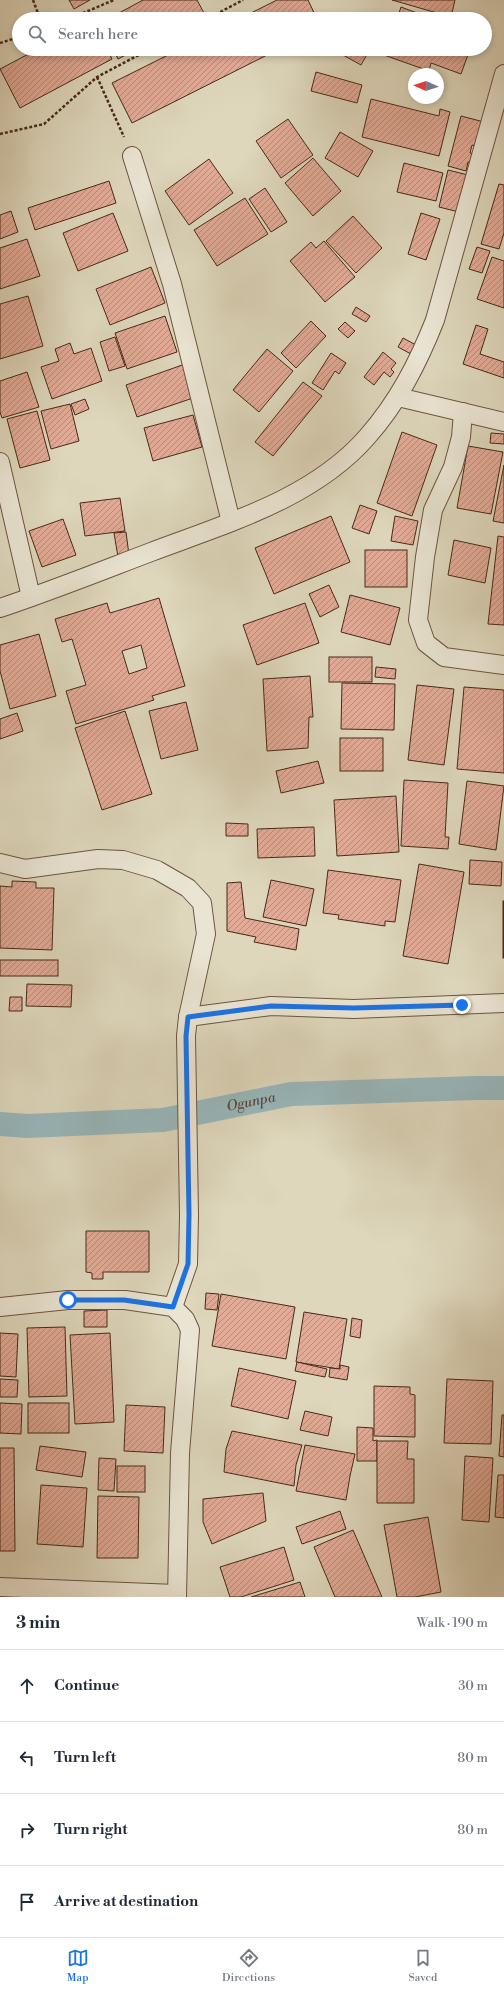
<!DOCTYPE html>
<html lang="en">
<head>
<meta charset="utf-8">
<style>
	:root { --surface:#fff; --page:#f2f2f3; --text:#1f2937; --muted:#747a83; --line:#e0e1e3; --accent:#1a73e8 }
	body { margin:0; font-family:"Libre Bodoni",serif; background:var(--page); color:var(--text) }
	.compass { position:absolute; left:408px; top:68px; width:36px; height:36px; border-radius:50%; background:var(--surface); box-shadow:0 2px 6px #0003; rotate:273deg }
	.stop { position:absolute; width:12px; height:12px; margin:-9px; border:3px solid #1a73e8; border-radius:50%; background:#fff }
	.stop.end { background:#1a73e8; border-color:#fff; box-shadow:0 1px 4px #0008 }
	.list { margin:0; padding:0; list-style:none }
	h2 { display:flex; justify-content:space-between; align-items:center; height:52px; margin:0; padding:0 16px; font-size:17px }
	h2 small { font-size:13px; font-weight:400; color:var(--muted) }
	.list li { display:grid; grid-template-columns:26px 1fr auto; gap:12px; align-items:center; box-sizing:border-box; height:72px; padding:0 16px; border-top:1px solid var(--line) }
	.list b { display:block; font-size:15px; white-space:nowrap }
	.list em { font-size:13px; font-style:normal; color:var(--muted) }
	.icon { flex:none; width:22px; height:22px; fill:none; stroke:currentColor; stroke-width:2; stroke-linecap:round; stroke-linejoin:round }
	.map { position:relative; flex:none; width:504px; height:1597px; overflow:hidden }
	.search { position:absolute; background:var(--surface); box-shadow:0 2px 6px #0003; left:12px; right:12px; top:12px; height:44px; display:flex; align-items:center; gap:10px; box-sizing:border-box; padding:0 14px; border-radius:22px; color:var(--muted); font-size:15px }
	.sheet { height:340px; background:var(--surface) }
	nav { display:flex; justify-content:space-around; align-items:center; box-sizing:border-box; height:56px; border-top:1px solid var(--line); background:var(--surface); font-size:11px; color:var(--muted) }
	nav a { display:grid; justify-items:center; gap:2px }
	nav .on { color:var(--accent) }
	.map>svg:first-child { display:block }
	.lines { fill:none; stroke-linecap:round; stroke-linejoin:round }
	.canal { stroke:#98b7bc; stroke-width:24 }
	.building { fill:url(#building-hatch); stroke:#482918; fill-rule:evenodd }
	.street-casing { stroke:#6e5441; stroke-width:20 }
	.path { stroke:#482918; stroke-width:2.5; stroke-dasharray:3 2; stroke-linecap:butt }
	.street { stroke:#eae5d3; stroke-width:18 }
	.route { stroke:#1a73e8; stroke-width:5 }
	.labels { text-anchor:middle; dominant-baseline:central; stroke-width:3.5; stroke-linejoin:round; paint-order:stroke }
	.water-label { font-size:14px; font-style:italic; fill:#584539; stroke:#eae5d3 }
</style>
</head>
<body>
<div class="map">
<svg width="504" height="1597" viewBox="0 0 504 1597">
	<defs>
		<pattern id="building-hatch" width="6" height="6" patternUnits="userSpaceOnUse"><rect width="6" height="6" fill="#e2ab98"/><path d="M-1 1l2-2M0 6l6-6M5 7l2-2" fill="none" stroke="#b98b7b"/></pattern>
	</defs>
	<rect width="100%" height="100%" fill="#ded7bc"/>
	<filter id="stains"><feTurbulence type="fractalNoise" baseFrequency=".005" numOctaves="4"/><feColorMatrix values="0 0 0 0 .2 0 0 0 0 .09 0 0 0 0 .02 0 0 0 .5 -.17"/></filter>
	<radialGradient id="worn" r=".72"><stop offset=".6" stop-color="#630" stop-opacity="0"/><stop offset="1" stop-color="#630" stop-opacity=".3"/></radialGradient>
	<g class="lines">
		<path class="canal" id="s1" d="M0 1124 28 1126 163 1120 291 1094 476 1088H504"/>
	</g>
	<g class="building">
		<polygon points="69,0 90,0 74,9"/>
		<polygon points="143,0 197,0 204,13 193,19 108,19"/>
		<polygon points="277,0 308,0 317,19 239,19"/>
		<polygon points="392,0 455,0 451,17"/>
		<polygon points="401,7 433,19 397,19"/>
		<polygon points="38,49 107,49 112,59 20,108 0,69"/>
		<polygon points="113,49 137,49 118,59"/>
		<polygon points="180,49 279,49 132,123 112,83"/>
		<polygon points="346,49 370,49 361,65 343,55"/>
		<polygon points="386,49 470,49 461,74 431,63 429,71 384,55"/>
		<polygon points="316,72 362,85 357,103 311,91"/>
		<polygon points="371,99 439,116 440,109 450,112 439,156 362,137"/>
		<polygon points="461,116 484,122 478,147 472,145 470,153 477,154 474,164 468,162 466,171 448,166"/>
		<polygon points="288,119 313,155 281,178 256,141"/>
		<polygon points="340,132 373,151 358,177 325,158"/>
		<polygon points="313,158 341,191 313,216 285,183"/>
		<polygon points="209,159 233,193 189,225 165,191"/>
		<polygon points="404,163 443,173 436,201 397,192"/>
		<polygon points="448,170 468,175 459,212 439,207"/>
		<polygon points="109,181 116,203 35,230 28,208"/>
		<polygon points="499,184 504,185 504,233 499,249 481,244"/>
		<polygon points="265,188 287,222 271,232 249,199"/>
		<polygon points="245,198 268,234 217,266 194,230"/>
		<polygon points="11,211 18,232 0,239 0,215"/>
		<polygon points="113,213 128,251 78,271 63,233"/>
		<polygon points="421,213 440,219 426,260 408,254"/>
		<polygon points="353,216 382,248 356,273 326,241"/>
		<polygon points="27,239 40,276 0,289 0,248"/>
		<polygon points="324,241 355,277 325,302 290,261 311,242 316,248"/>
		<polygon points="477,247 490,251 482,273 469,269"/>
		<polygon points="492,257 504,261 504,308 477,299"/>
		<polygon points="151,267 165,303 110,325 96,289"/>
		<polygon points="28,296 43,346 0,359 0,304"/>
		<polygon points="356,307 370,316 366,322 352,314"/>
		<polygon points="165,316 177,352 127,369 115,333"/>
		<polygon points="311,321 326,336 296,368 281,353"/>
		<polygon points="345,322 355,331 348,338 338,329"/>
		<polygon points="476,325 488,329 480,354 504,362 504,378 463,364"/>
		<polygon points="115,337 125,366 109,371 100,342"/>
		<polygon points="403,338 416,345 411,354 398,347"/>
		<polygon points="70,343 74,354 91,348 102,381 52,399 41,367 59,361 55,349"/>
		<polygon points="267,349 293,371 259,412 233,390"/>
		<polygon points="383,352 396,363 391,369 394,372 390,377 384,372 374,385 364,377"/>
		<polygon points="331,353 346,363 339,374 335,371 323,390 312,383"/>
		<polygon points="185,364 196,397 137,417 126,385"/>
		<polygon points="27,372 39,407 2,418 0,412 0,381"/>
		<polygon points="303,382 322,396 273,456 255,442"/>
		<polygon points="85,399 89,409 75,415 71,404"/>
		<polygon points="70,404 79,441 51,449 41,411"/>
		<polygon points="37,411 50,460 20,468 7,419"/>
		<polygon points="193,415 202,447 153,461 144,428"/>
		<polygon points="402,432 437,445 412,516 377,503"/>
		<polygon points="491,433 504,434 504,444 490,443"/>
		<polygon points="468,446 503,452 491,514 457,508"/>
		<polygon points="504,465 504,523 493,521"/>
		<polygon points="120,498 125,531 85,536 80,503"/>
		<polygon points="360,505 377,511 369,534 352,528"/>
		<polygon points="331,516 350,562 274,594 255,548"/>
		<polygon points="395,516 418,521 413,545 391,541"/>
		<polygon points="63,519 76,555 42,567 29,531"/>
		<polygon points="126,532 129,555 118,557 114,533"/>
		<polygon points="498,536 504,537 504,625 488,624"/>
		<polygon points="454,540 491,548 485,583 448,575"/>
		<rect x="365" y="550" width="42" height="37"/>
		<polygon points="329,585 339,607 320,617 309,594"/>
		<polygon points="350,595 400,608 390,645 341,632"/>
		<path d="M159 598 185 686 152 696 154 700 76 724 66 691 86 685 72 639 62 642 55 619 107 603 110 613ZM141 645 147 668 129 674 122 651Z"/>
		<polygon points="305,603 319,643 257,665 243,625"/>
		<polygon points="39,634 56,696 10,709 0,671 0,645"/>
		<rect x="329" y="657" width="43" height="25"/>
		<polygon points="376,667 396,669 395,679 375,677"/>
		<polygon points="310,676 313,717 309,717 308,748 267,751 263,679"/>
		<polygon points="342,683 395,684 394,730 341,729"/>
		<polygon points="417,685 454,689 444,765 408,760"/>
		<polygon points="464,687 504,690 504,773 457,769"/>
		<polygon points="186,702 198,750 161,759 149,711"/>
		<polygon points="125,711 152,794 102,810 75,728"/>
		<polygon points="17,713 23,731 0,739 0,719"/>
		<rect x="340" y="738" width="43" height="33"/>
		<polygon points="318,761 324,783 281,793 276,771"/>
		<polygon points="404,780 448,783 445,837 449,837 448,849 401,846"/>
		<polygon points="467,781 504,786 496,850 459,844"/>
		<polygon points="396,796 399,852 337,856 334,800"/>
		<polygon points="226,823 248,824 248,836 226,836"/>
		<polygon points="314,827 315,856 258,858 257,829"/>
		<polygon points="470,860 502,862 501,886 469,884"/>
		<polygon points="419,864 464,872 448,964 403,956"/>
		<polygon points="328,870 401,880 395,922 385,921 385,926 338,919 339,915 323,913"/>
		<polygon points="271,880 314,889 306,926 263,917"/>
		<polygon points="12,881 36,882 36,888 54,888 52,950 0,948 0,886 12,887"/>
		<polygon points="241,882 245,918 299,929 296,950 254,942 256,937 227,931 227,883"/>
		<rect x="503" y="901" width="1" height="57"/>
		<rect x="0" y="960" width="58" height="16"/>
		<polygon points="27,984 72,985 71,1007 26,1006"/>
		<polygon points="10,997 22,997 22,1011 9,1011"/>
		<polygon points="86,1231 149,1231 149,1272 103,1272 103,1279 92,1279 92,1273 86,1272"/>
		<polygon points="206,1293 219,1294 217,1310 205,1309"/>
		<polygon points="221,1294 295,1307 286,1359 212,1346"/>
		<polygon points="107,1310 107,1327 84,1327 84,1311"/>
		<polygon points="304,1312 347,1319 339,1369 296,1362"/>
		<polygon points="352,1318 362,1320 360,1338 350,1336"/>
		<polygon points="65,1327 67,1396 29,1397 27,1328"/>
		<polygon points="0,1333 18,1334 16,1377 0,1376"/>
		<polygon points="110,1333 114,1422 75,1424 70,1335"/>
		<polygon points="297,1362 327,1369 325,1377 295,1371"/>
		<polygon points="340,1365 349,1367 347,1380 329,1377 330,1368 340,1369"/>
		<polygon points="239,1368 296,1381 288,1419 231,1406"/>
		<polygon points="0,1379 18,1380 17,1397 0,1397"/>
		<polygon points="447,1379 493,1381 491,1444 444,1443"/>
		<polygon points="374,1386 410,1387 410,1394 415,1395 415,1437 374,1436"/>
		<polygon points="0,1403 22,1404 21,1434 0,1433"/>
		<rect x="28" y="1403" width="41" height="30"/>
		<polygon points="126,1405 165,1407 163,1453 124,1451"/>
		<polygon points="305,1411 332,1417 328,1436 300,1430"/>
		<polygon points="502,1415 504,1415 504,1457 499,1456"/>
		<polygon points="357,1427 373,1428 373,1441 377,1440 377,1461 357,1461"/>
		<polygon points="232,1431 302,1445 296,1465 294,1486 224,1472 226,1449"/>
		<polygon points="377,1441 408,1441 407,1459 414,1459 414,1503 377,1503"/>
		<polygon points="305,1445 355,1454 350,1476 346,1500 296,1491"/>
		<polygon points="40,1446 86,1452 82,1477 36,1470"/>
		<polygon points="0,1448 14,1448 15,1551 0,1551"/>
		<polygon points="465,1456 493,1458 489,1522 462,1520"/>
		<polygon points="99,1458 116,1459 114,1491 98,1490"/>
		<rect x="117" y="1466" width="28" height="26"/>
		<polygon points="498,1475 504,1475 504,1518 495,1517"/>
		<polygon points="41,1485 87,1488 83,1547 37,1544"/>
		<polygon points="263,1493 266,1521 212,1544 203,1522 203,1499"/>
		<polygon points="98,1496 139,1497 138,1558 97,1558"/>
		<polygon points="340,1511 346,1529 302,1544 296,1527"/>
		<polygon points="428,1517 441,1592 415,1597 397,1597 384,1525"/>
		<polygon points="353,1530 382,1597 335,1597 314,1547"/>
		<polygon points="284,1547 294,1580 241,1597 230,1597 220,1567"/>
		<polygon points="300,1582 305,1597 251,1597"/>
	</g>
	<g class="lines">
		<g class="street-casing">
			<g id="street">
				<polyline points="132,156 172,284 231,522"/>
				<polyline points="398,397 504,422"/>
				<polyline points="463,412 461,437 453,467 433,510 425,557 418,620 426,643 444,657 504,665"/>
				<polyline points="0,462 31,597"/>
				<path d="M0 608C51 591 101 571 151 552 225 524 313 499 367 437 398 402 418 363 435 320L504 74"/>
				<polyline points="0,863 25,869 98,859 123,860 157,870 188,888 202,903 206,934 188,1017 186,1036 189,1215 188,1264 173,1307"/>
				<polyline points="188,1017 271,1006 354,1009 504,1003"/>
				<polyline points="0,1307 68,1300 125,1300 173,1307 185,1319 190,1330 180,1453 177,1597"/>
				<polyline points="0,1587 176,1594"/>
			</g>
		</g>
		<g class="path">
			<polyline points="33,0 40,19"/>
			<polyline points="69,19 114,0"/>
			<polyline points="207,19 243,0"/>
			<polyline points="0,43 19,37"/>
			<polyline points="97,77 124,137"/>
			<polyline points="0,134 44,124 97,77 150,49"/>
		</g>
		<use href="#street" class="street"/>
	</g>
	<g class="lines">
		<polyline class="route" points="68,1300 124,1300 173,1307 188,1264 189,1215 186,1036 188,1017 271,1006 354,1008 462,1005"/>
	</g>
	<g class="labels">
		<g class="water-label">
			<text stroke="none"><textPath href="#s1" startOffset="253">Ogunpa</textPath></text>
		</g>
	</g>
	<rect width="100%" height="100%" filter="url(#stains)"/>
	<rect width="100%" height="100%" fill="url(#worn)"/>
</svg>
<svg class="compass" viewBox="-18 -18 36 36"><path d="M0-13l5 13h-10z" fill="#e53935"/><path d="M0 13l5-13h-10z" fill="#747a83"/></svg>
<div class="stop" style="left:68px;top:1300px"></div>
<div class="stop end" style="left:462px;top:1005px"></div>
<div class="search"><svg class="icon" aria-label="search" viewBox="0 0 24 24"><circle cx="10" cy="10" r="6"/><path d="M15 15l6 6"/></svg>Search here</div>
</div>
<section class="sheet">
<h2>3 min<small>Walk · 190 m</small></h2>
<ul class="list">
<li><svg class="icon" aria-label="ahead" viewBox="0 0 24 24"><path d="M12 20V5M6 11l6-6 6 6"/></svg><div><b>Continue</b></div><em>30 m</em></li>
<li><svg class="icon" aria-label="left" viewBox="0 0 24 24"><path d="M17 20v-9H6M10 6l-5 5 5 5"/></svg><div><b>Turn left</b></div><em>80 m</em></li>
<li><svg class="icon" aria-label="right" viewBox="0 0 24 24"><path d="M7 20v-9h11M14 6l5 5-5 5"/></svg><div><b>Turn right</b></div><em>80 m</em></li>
<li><svg class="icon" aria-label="arrive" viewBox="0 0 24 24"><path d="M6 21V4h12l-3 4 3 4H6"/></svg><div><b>Arrive at destination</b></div></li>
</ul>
</section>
<nav>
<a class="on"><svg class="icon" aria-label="map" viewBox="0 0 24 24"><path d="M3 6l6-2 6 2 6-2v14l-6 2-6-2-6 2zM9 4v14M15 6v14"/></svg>Map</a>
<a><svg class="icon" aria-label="directions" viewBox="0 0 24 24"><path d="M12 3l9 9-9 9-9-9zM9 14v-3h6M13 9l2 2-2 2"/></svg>Directions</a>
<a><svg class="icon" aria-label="saved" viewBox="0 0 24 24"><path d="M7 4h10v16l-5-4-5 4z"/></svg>Saved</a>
</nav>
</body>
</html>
